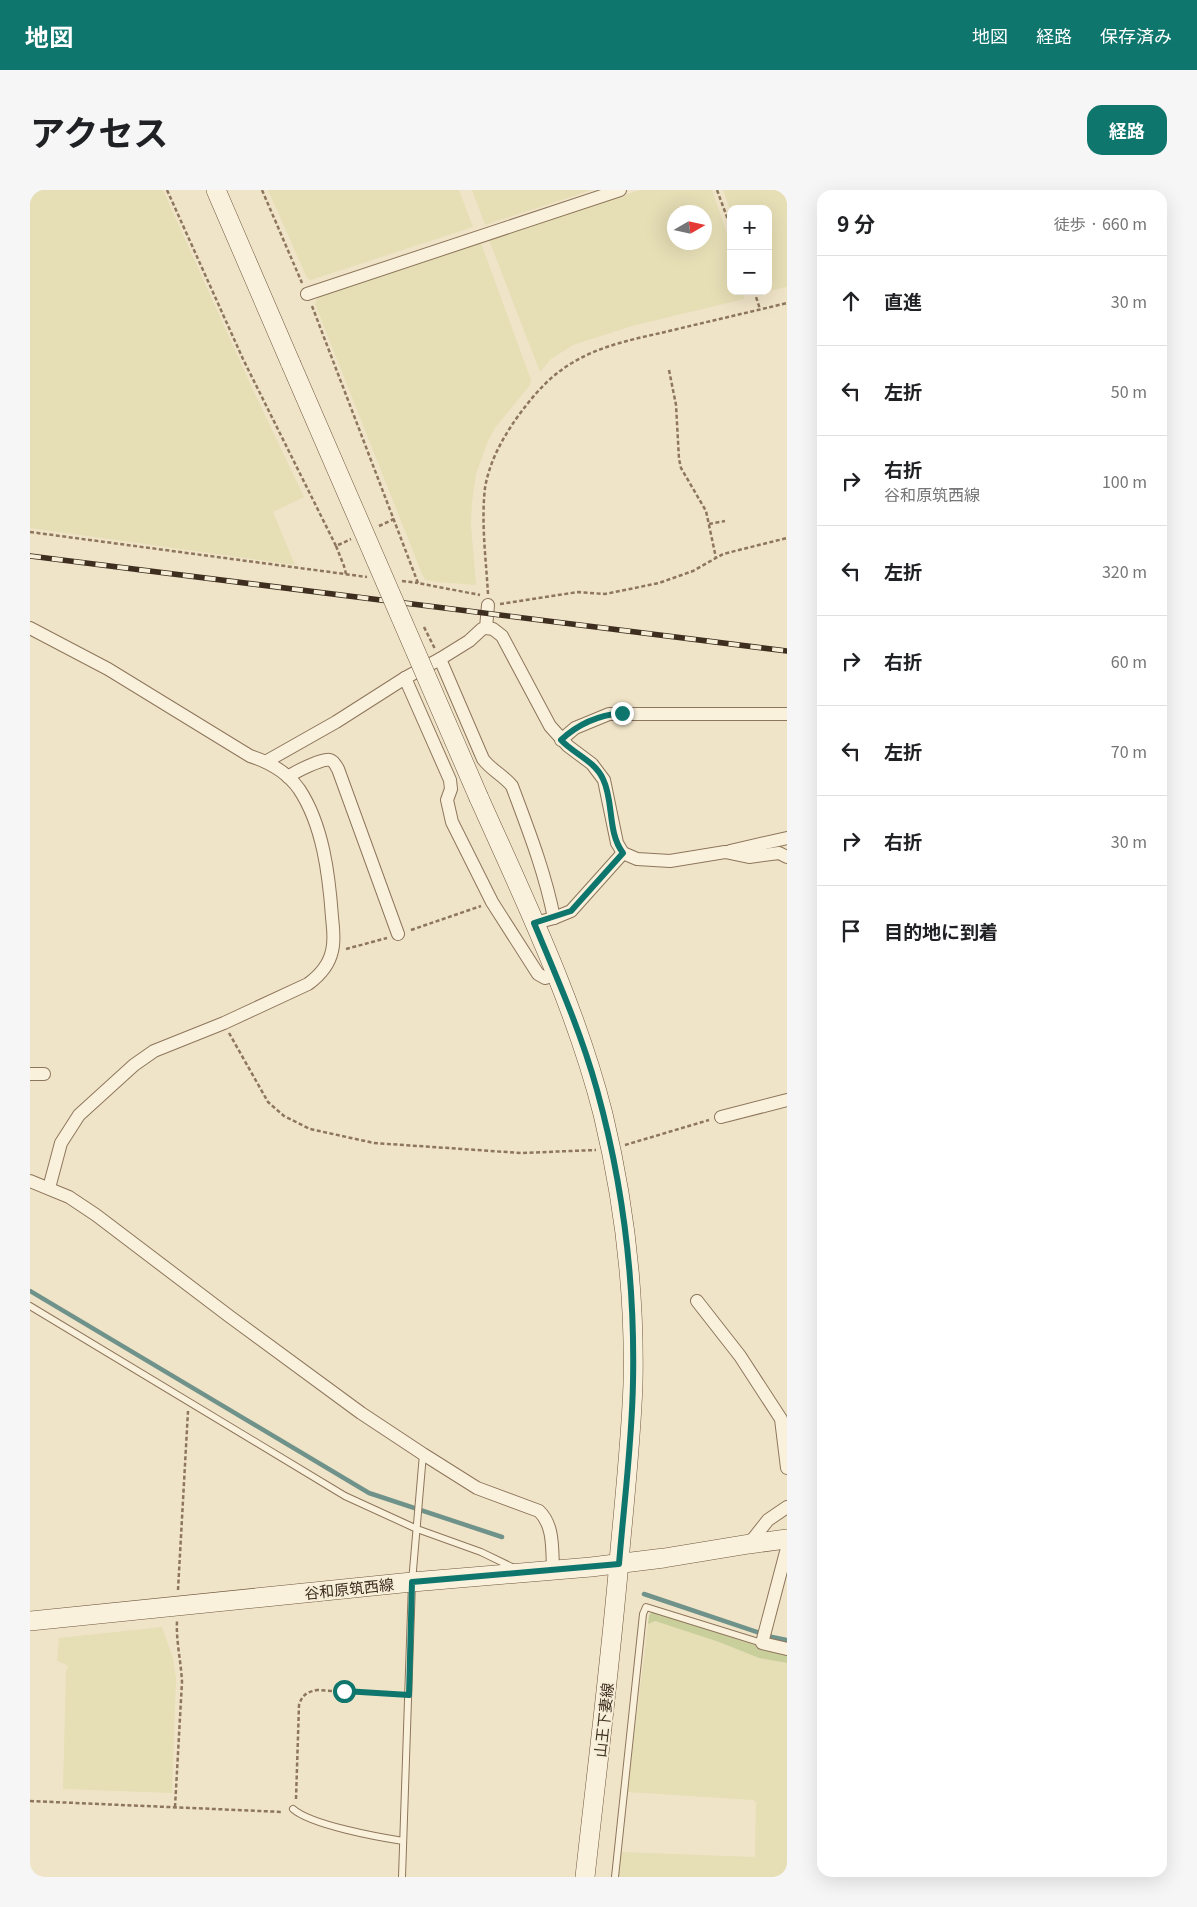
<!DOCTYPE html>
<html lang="ja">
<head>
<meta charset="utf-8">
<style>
	:root { --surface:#fff; --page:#f6f6f6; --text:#202124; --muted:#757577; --line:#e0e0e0; --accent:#0f766e }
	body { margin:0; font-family:Georgia,"Noto Sans JP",serif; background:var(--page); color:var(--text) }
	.controls { position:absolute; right:15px; top:15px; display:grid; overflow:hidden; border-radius:10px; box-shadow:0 5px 20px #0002 }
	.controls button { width:45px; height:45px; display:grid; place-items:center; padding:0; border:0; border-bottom:1px solid var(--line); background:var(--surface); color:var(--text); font:25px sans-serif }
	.compass { position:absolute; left:637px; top:15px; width:45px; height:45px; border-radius:50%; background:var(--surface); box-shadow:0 5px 20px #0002; rotate:81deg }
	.stop { position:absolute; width:15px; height:15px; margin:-11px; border:4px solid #0f766e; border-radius:50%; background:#fff }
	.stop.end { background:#0f766e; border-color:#fff; box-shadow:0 1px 5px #0008 }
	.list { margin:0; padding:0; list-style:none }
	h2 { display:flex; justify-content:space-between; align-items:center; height:65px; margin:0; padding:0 20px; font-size:21px }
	h2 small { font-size:16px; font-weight:400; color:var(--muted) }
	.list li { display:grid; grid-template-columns:32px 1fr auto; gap:15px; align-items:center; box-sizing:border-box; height:90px; padding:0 20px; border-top:1px solid var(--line) }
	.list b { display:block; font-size:19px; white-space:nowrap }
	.list p { margin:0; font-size:16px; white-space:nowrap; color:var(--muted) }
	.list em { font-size:16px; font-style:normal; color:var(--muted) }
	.icon { flex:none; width:28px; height:28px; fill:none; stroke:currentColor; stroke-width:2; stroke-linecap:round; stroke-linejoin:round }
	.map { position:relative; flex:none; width:757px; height:1687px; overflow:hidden; border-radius:15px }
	header { display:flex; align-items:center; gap:30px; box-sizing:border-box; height:70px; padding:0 25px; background:var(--accent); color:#fff }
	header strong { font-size:24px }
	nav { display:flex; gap:28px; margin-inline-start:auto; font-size:18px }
	.intro { display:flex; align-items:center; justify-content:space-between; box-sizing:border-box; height:120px; padding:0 30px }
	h1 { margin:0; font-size:35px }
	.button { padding:12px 22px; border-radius:15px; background:var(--accent); color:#fff; font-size:18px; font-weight:700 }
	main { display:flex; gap:30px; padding:0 30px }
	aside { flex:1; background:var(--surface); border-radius:15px; box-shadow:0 5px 20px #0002 }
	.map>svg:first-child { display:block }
	.farmland { fill:#e6deb5; fill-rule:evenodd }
	.green { fill:#c9cf9b }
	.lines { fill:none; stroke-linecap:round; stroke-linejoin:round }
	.stream { stroke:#6f938a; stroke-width:4.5 }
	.lane-casing { stroke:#8d765c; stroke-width:8 }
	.street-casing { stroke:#8d765c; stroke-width:14 }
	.secondary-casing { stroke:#6f573f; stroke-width:20 }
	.path { stroke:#8d765c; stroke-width:2.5; stroke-dasharray:4 2.5; stroke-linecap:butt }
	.lane { stroke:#faf1dc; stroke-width:6 }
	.street { stroke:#faf1dc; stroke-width:12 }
	.secondary { stroke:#faf1dc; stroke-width:19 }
	.rail-casing { stroke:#3d2e20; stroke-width:5.5 }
	.rail { stroke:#f7eed8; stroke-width:4; stroke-dasharray:11; stroke-linecap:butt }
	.secondary-bridge-casing { stroke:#6f573f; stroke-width:20; stroke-linecap:butt }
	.secondary-bridge { stroke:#faf1dc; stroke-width:19 }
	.route { stroke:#0f766e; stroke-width:6 }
	.labels { text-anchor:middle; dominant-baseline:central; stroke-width:4; stroke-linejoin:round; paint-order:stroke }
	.street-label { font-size:15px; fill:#3d2e20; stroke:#f7eed8 }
</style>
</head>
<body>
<header>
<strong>地図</strong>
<nav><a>地図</a><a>経路</a><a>保存済み</a></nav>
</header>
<div class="intro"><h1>アクセス</h1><a class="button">経路</a></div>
<main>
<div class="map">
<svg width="757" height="1687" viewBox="0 0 757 1687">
	<rect width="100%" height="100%" fill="#f0e4c8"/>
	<g class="farmland">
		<polygon points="0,0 133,0 223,200 274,307 243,322 265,375 0,338"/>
		<polygon points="238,0 429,0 443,37 281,90 277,88"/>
		<polygon points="442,0 562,0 455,35"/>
		<path d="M610 0H682L701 55V101H713L714 109 602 136 543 155 521 169 510 182 459 50ZM644 22H674V52H644Z"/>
		<polygon points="693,0 757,0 757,97 738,101 738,19 701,19 701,22"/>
		<polygon points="451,53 501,190 500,195 465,238 458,251 446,284 442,312 441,335 446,395 406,392 395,390 392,384 285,114 288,106"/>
		<polygon points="625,1431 689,1452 729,1468 757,1473 757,1687 587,1687 591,1662 725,1667 726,1612 723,1610 597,1602 618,1434"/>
		<polygon points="132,1437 143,1468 146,1488 142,1603 33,1599 36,1481 38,1477 37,1475 27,1471 29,1448"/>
	</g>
	<polygon class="green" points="622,1422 731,1457 757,1463 757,1473 729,1468 689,1452 625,1431 618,1434 619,1425"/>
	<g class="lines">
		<g class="stream">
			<polyline points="0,1101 339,1303 472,1347"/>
			<polyline points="614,1404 742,1447 757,1450"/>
		</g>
		<g class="lane-casing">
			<g id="lane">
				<polyline points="0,1116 315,1306 387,1339 451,1362 484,1378"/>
				<path d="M263 1619C281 1635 348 1647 373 1651"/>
				<polyline points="372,1687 382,1392 393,1264"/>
				<polyline points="585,1687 613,1424 616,1417 732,1453"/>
			</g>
		</g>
		<g class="street-casing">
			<g id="street">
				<polyline points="277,104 590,0"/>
				<path d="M0 438 78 479 220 566C239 572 257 582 269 599 293 635 299 685 302 727 303 738 305 750 302 761 299 775 289 786 278 794L194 833 124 861 104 875 49 925 31 953 19 998"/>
				<polyline points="456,438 458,415"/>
				<path d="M410 469 453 569C461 580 473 585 482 596 498 639 515 682 524 728"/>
				<polyline points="375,488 420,590 421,599 417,610 422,632 462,712 508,784 515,788 526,785"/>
				<polyline points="531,550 545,538 579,524 757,524"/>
				<polyline points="237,571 306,532 375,488 410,469 439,451 452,439 456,438 463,439 472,446 520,536 538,556 562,574 574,590 587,653 593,663 607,669 640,671 695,662 719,667 749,663 757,667"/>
				<path d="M258 587C265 582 292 568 300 570 304 571 306 576 308 579L368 744"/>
				<polyline points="700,661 757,648"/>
				<polyline points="505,733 524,728 541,721 593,663"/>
				<polyline points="0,884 14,884"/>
				<polyline points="691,927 757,910"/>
				<path d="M0 991 39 1007 66 1025 199 1126 331 1223 393 1264 447 1298 509 1321C524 1335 522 1359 523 1379"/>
				<polyline points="667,1111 710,1166 751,1229 757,1278"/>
				<polyline points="719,1354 738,1330 757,1317"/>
				<polyline points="757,1358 732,1453 757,1459"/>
			</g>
		</g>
		<g class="secondary-casing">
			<g id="secondary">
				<polyline points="186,0 261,174"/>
				<path d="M449 608C495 711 545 814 573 924 594 1011 605 1104 603 1194 601 1250 595 1305 590 1360 581 1469 567 1578 555 1687"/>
				<polyline points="0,1431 382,1392 561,1377 634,1368 719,1354 757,1349"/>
			</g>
		</g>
		<g class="path">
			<polyline points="137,0 213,169 306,356 321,349"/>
			<polyline points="232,0 272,93"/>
			<polyline points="687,0 701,38"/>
			<polyline points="724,101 730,119"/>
			<polyline points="282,116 388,393 450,405"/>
			<polyline points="639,180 646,215 649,269 651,278 676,321 686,368"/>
			<polyline points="679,334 695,331"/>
			<polyline points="349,336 364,329"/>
			<polyline points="0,342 337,387"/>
			<polyline points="306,356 314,376 316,384"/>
			<polyline points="372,391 388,393"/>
			<path d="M458 404C456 369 451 333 455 298 459 273 472 249 486 229 502 207 518 187 542 173 569 156 604 149 635 142 676 132 716 123 757 113"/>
			<polyline points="470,414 548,402 575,404 629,393 663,381 693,364 757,348"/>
			<polyline points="394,437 405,459"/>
			<polyline points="381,740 451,716"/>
			<polyline points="316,759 357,748"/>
			<polyline points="199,843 238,912 254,926 280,939 344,953 491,963 566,960"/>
			<polyline points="595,955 679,930"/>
			<polyline points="148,1400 158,1221"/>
			<path d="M266 1609 269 1515C272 1505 277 1502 287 1500L369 1505"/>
			<polyline points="0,1611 253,1622"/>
			<path d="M145 1617 152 1492C151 1471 146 1452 147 1431"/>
		</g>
		<use href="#lane" class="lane"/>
		<use href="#street" class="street"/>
		<use href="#secondary" class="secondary"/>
		<g class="rail-casing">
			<polyline id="rail" points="0,366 757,461"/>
		</g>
		<use href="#rail" class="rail"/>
		<g class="secondary-bridge-casing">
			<polyline id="secondary-bridge" points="261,174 449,608"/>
		</g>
		<use href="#secondary-bridge" class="secondary-bridge"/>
	</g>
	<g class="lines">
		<path class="route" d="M314 1501 379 1505 382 1392 589 1374C594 1313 602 1253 603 1192 605 1095 593 994 567 900 551 842 527 788 504 733L541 721 593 663C577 642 584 611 573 589 565 571 544 564 531 550 548 534 570 525 592 523"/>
	</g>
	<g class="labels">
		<g class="street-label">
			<text transform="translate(319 1398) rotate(-6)">谷和原筑西線</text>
			<text transform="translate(573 1530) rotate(-84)">山王下妻線</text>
		</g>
	</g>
</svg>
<div class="controls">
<button>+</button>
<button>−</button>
</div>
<svg class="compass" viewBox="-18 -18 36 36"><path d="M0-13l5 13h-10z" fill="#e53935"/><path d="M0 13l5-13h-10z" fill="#757577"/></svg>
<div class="stop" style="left:314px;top:1501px"></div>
<div class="stop end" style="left:592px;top:523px"></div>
</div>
<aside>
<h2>9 分<small>徒歩 · 660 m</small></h2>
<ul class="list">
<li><svg class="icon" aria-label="ahead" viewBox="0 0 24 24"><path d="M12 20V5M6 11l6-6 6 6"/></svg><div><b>直進</b></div><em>30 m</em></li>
<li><svg class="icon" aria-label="left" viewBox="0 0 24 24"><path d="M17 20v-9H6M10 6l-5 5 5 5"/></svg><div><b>左折</b></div><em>50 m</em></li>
<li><svg class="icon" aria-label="right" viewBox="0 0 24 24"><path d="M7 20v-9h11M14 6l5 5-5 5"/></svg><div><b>右折</b><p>谷和原筑西線</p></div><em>100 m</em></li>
<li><svg class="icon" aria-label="left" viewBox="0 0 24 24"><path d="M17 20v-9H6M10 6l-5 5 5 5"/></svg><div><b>左折</b></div><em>320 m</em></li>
<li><svg class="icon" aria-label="right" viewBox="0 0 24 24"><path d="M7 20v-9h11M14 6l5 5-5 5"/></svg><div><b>右折</b></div><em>60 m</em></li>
<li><svg class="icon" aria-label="left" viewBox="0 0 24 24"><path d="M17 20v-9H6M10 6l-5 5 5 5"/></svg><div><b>左折</b></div><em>70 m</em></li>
<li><svg class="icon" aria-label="right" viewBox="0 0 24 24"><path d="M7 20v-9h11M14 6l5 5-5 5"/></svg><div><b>右折</b></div><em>30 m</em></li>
<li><svg class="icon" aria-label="arrive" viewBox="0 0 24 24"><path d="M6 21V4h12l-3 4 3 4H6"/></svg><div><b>目的地に到着</b></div></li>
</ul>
</aside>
</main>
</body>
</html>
